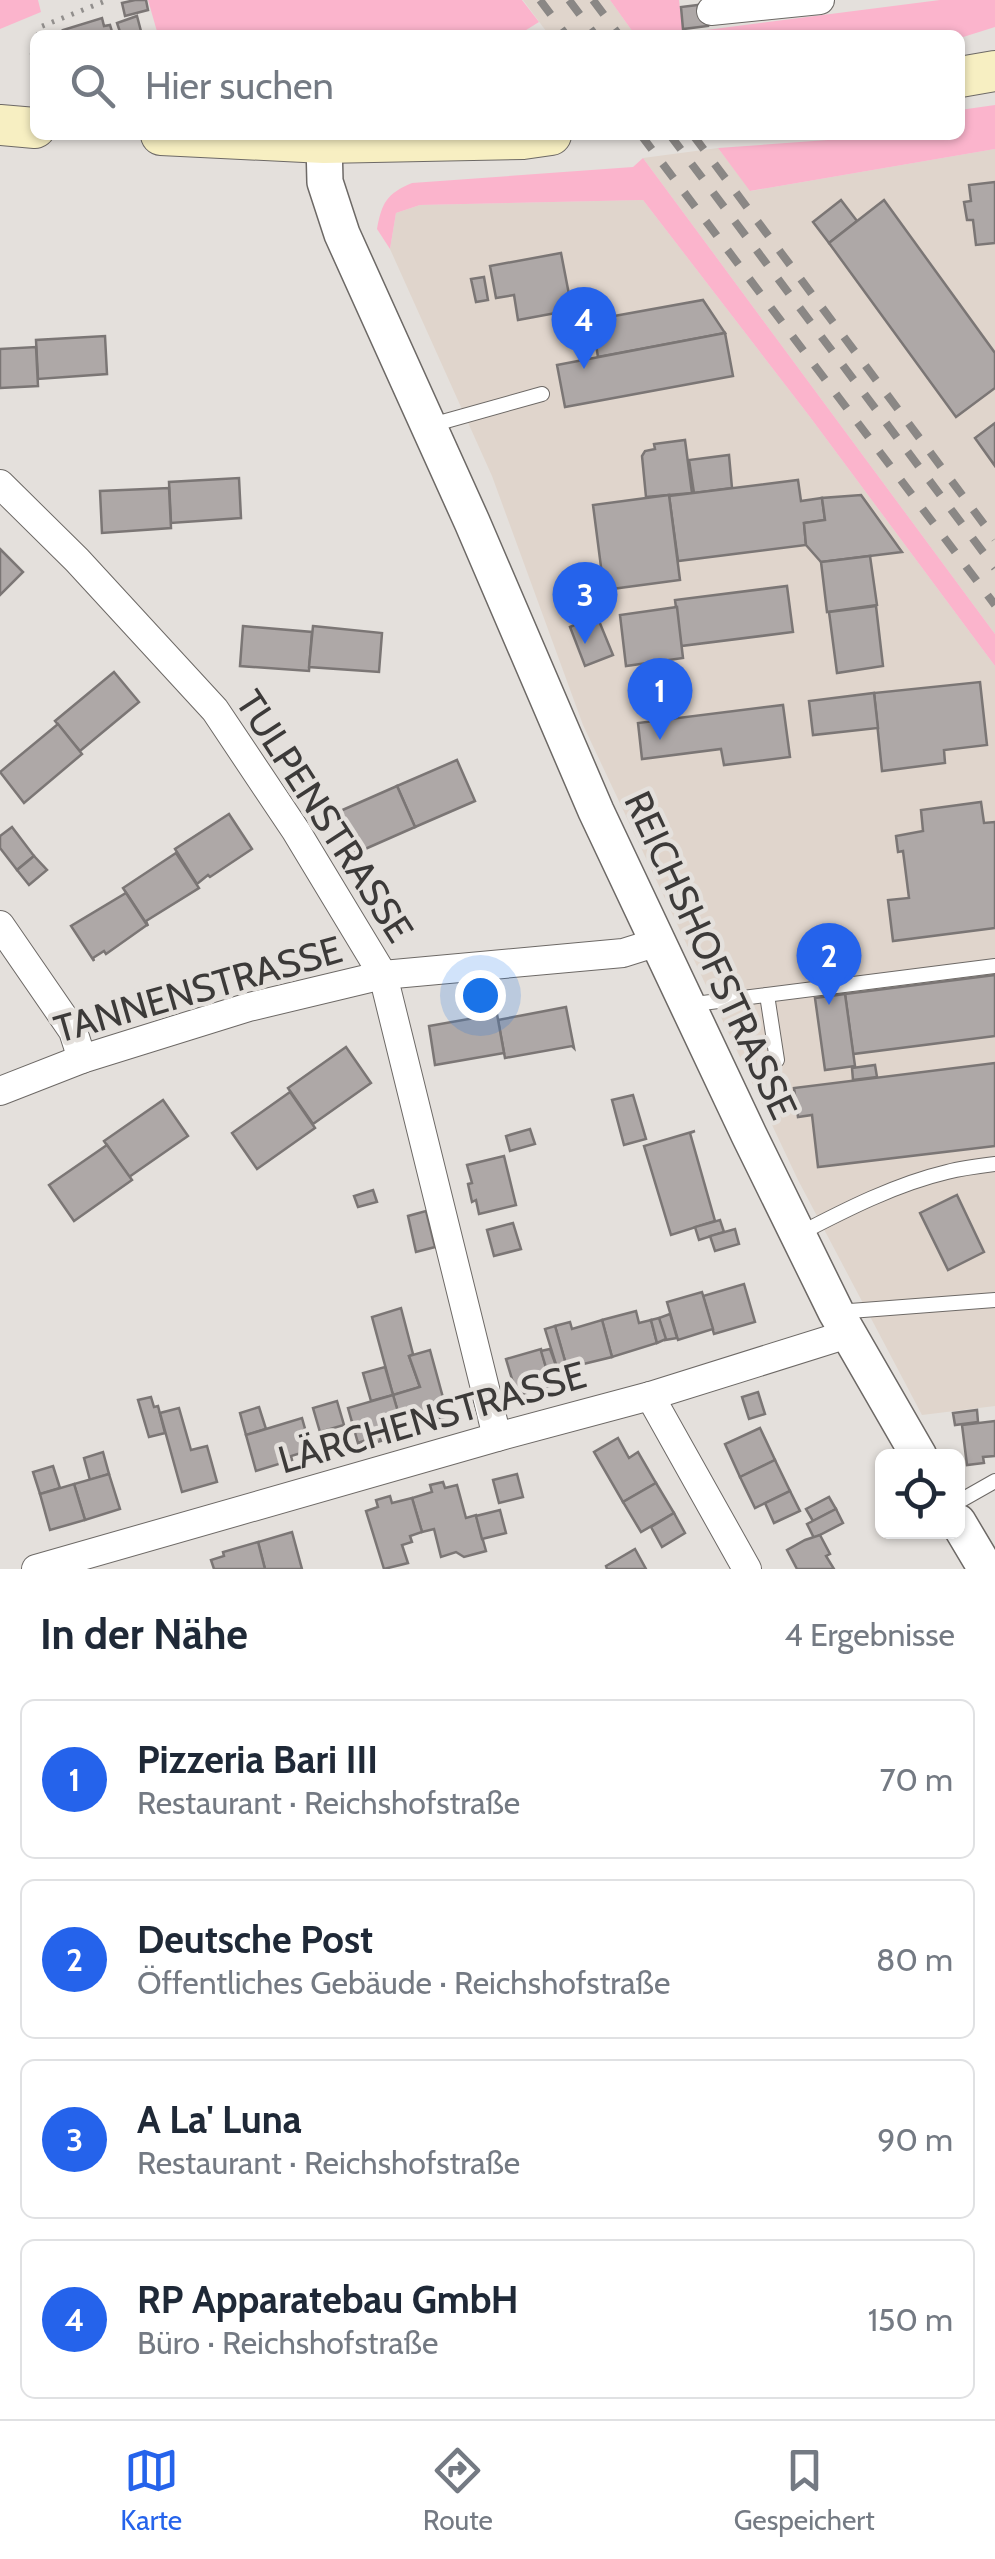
<!DOCTYPE html>
<html lang="de">
<head>
<meta charset="utf-8">
<style>
	:root { --surface:#fff; --page:#f6f6f7; --text:#1f2937; --muted:#747a83; --line:#e0e1e3; --accent:#2563eb }
	body { margin:0; font-family:Cabin,sans-serif; background:var(--page); color:var(--text) }
	.controls { position:absolute; right:30px; bottom:30px; display:grid; overflow:hidden; border-radius:15px; box-shadow:0 2px 8px #0004 }
	.controls button { width:90px; height:90px; display:grid; place-items:center; padding:0; border:0; border-bottom:2px solid var(--line); background:var(--surface); color:var(--text); font:50px sans-serif }
	.you { position:absolute; left:480px; top:995px; width:35px; height:35px; margin:-25px; border:8px solid #fff; border-radius:50%; background:#1a73e8; box-shadow:0 0 0 15px #1a73e833 }
	.badge { display:grid; place-items:center; width:65px; height:65px; border-radius:50%; background:var(--accent); color:#fff; font-size:32px; font-weight:700 }
	.pin { position:absolute; translate:-50% -82px; filter:drop-shadow(0 2px 5px #0008) }
	.pin::after { content:''; position:absolute; top:52px; width:35px; height:30px; background:inherit; clip-path:polygon(0 0,100% 0,50% 100%) }
	.list { margin:0; padding:0; list-style:none }
	h2 { display:flex; justify-content:space-between; align-items:center; height:130px; margin:0; padding:0 40px; font-size:42px }
	h2 small { font-size:32px; font-weight:400; color:var(--muted) }
	.list li { display:grid; grid-template-columns:65px 1fr auto; gap:30px; align-items:center; box-sizing:border-box; height:160px; margin:0 20px 20px; padding:0 20px; border:2px solid var(--line); border-radius:15px }
	.list b { display:block; font-size:38px; white-space:nowrap }
	.list p { margin:0; font-size:32px; white-space:nowrap; color:var(--muted) }
	.list em { font-size:32px; font-style:normal; color:var(--muted) }
	.icon { flex:none; width:55px; height:55px; fill:none; stroke:currentColor; stroke-width:2; stroke-linecap:round; stroke-linejoin:round }
	.map { position:relative; flex:none; width:995px; height:1569px; overflow:hidden }
	.search { position:absolute; background:var(--surface); box-shadow:0 2px 8px #0004; left:30px; right:30px; top:30px; height:110px; display:flex; align-items:center; gap:25px; box-sizing:border-box; padding:0 35px; border-radius:15px; color:var(--muted); font-size:38px }
	.sheet { height:850px; background:var(--surface) }
	nav { display:flex; justify-content:space-around; align-items:center; box-sizing:border-box; height:140px; border-top:2px solid var(--line); background:var(--surface); font-size:28px; color:var(--muted) }
	nav a { display:grid; justify-items:center; gap:5px }
	nav .on { color:var(--accent) }
	.map>svg:first-child { display:block }
	.built { fill:#e0d5cc }
	.green { fill:#fbb4cc }
	.building { fill:#aea8a7; stroke:#7b7675; stroke-width:2.5 }
	.lines { fill:none; stroke-linecap:round; stroke-linejoin:round }
	.service-casing { stroke:#6d6966; stroke-width:16 }
	.minor-casing { stroke:#6d6966; stroke-width:30 }
	.tertiary-casing { stroke:#6d6966; stroke-width:38 }
	.secondary-casing { stroke:#6d6966; stroke-width:42 }
	.path { stroke:#928f8d; stroke-width:5; stroke-dasharray:2.5 8; stroke-linecap:butt }
	.service { stroke:#fff; stroke-width:14 }
	.minor { stroke:#fff; stroke-width:28 }
	.tertiary { stroke:#fff; stroke-width:35 }
	.secondary { stroke:#f7efc2; stroke-width:40 }
	.rail { stroke:#8a8785; stroke-width:8; stroke-dasharray:18 18; stroke-linecap:butt }
	.labels { text-anchor:middle; dominant-baseline:central; stroke-width:9; stroke-linejoin:round; paint-order:stroke }
	.street-label { font-size:38px; fill:#3c3a39; stroke:#e4e0dc }
</style>
</head>
<body>
<div class="map">
<svg width="995" height="1569" viewBox="0 0 995 1569">
	<rect width="100%" height="100%" fill="#e4e0dc"/>
	<g class="built">
		<polygon points="523,0 610,0 635,35 549,35"/>
		<polygon points="718,148 751,191 995,149 995,634 643,158"/>
		<polygon points="643,200 810,417 995,666 995,1406 922,1415 798,1180 583,725 492,476 390,249 396,213 420,205"/>
	</g>
	<g class="green">
		<polygon points="0,0 38,0 41,12 0,29"/>
		<polygon points="148,0 522,0 539,22 518,35 158,35"/>
		<polygon points="610,0 679,0 683,33 940,0 995,0 995,27 960,38 960,35 635,35"/>
		<polygon points="995,105 995,149 750,191 718,148 855,138 867,135 960,135 960,110"/>
		<path d="M643 158 995 634V666L810 417 643 200 420 205 396 213 390 249 377 229C382 203 386 194 412 183L633 167Z"/>
	</g>
	<g class="building">
		<polygon points="135,0 146,0 148,10 125,16 122,3"/>
		<polygon points="706,4 708,26 683,29 681,7"/>
		<polygon points="137,16 142,35 121,35 117,23"/>
		<polygon points="102,18 104,26 110,25 113,35 65,35 63,30"/>
		<polygon points="995,182 995,243 976,245 973,220 967,220 964,202 971,201 969,185"/>
		<polygon points="841,200 857,221 829,243 813,222"/>
		<polygon points="884,200 995,353 995,388 956,417 829,243"/>
		<polygon points="561,253 572,310 518,320 514,295 496,298 490,266"/>
		<polygon points="484,277 488,300 476,302 471,279"/>
		<polygon points="703,300 725,333 598,357 592,320"/>
		<polygon points="725,333 733,376 565,407 557,365"/>
		<polygon points="105,336 107,374 38,379 36,340"/>
		<polygon points="36,347 38,386 0,388 0,349"/>
		<polygon points="995,423 995,466 975,438"/>
		<polygon points="685,440 692,493 646,497 642,456 645,451 655,449 654,444"/>
		<polygon points="729,455 732,488 694,493 689,460"/>
		<polygon points="239,478 241,518 171,523 169,482"/>
		<polygon points="798,480 801,501 822,498 825,520 804,523 806,545 678,561 669,496"/>
		<polygon points="169,488 171,528 102,533 100,491"/>
		<polygon points="669,495 680,580 604,590 593,505"/>
		<polygon points="861,495 902,552 821,562 806,545 804,523 825,520 822,498"/>
		<polygon points="0,549 23,572 0,595"/>
		<polygon points="870,556 877,605 827,612 821,562"/>
		<polygon points="594,566 595,577 580,579 579,568"/>
		<polygon points="787,586 793,632 681,646 675,600"/>
		<polygon points="876,606 883,666 837,673 829,612"/>
		<polygon points="677,607 683,658 626,666 620,615"/>
		<polygon points="585,616 586,620 597,616 613,655 585,666 570,627 579,623 578,619"/>
		<polygon points="243,626 312,632 309,671 240,666"/>
		<polygon points="313,626 382,633 379,672 309,667"/>
		<polygon points="114,672 139,702 80,751 55,721"/>
		<polygon points="980,682 987,745 944,750 945,763 882,771 874,693"/>
		<polygon points="874,693 878,728 813,735 809,701"/>
		<polygon points="783,705 790,757 724,765 721,749 642,759 638,723"/>
		<polygon points="58,724 82,754 24,803 0,772"/>
		<polygon points="457,760 475,801 415,827 397,786"/>
		<polygon points="397,786 415,827 356,853 338,812"/>
		<polygon points="981,802 984,823 995,822 995,928 893,941 888,900 909,898 903,851 898,852 896,836 923,831 921,810"/>
		<polygon points="229,814 252,849 210,877 208,875 197,884 175,849"/>
		<polygon points="12,827 34,856 17,870 0,848 0,836"/>
		<polygon points="176,853 199,888 146,921 148,926 123,888"/>
		<polygon points="34,856 47,870 29,885 17,870"/>
		<polygon points="126,893 147,925 106,954 104,951 93,958 94,961 71,926"/>
		<polygon points="995,975 995,1036 853,1054 845,994"/>
		<polygon points="845,994 855,1066 825,1070 815,998"/>
		<polygon points="566,1007 574,1048 572,1046 505,1058 498,1020"/>
		<polygon points="497,1014 504,1053 435,1065 429,1026"/>
		<polygon points="346,1047 371,1083 313,1124 288,1088"/>
		<polygon points="995,1063 995,1146 818,1167 812,1115 798,1117 794,1088"/>
		<polygon points="875,1065 877,1077 853,1080 852,1068"/>
		<polygon points="290,1092 315,1128 257,1169 232,1133"/>
		<polygon points="633,1095 646,1139 624,1145 612,1100"/>
		<polygon points="163,1100 188,1136 129,1177 104,1141"/>
		<polygon points="530,1129 535,1144 510,1151 506,1136"/>
		<polygon points="695,1131 690,1133 715,1221 671,1235 644,1146"/>
		<polygon points="107,1145 132,1180 74,1221 49,1185"/>
		<polygon points="504,1156 516,1205 479,1214 476,1200 472,1202 468,1184 472,1183 467,1165"/>
		<polygon points="373,1190 377,1202 358,1207 354,1196"/>
		<polygon points="957,1195 984,1252 948,1270 920,1213"/>
		<polygon points="426,1211 435,1247 416,1252 408,1216"/>
		<polygon points="720,1220 724,1232 699,1240 695,1227"/>
		<polygon points="513,1223 521,1249 494,1256 487,1230"/>
		<polygon points="735,1229 739,1244 715,1251 710,1236"/>
		<polygon points="744,1284 755,1322 714,1334 703,1296"/>
		<polygon points="702,1292 713,1329 678,1340 667,1302"/>
		<polygon points="401,1308 413,1354 409,1356 420,1387 393,1395 372,1317"/>
		<polygon points="636,1311 639,1323 651,1320 657,1343 612,1357 602,1320"/>
		<polygon points="670,1314 677,1338 665,1340 659,1318"/>
		<polygon points="659,1318 666,1339 657,1343 651,1320"/>
		<polygon points="602,1320 612,1357 567,1368 555,1326 570,1322 572,1329"/>
		<polygon points="555,1326 567,1368 558,1371 545,1329"/>
		<polygon points="541,1349 551,1386 517,1396 506,1359"/>
		<polygon points="550,1349 558,1371 548,1374 541,1351"/>
		<polygon points="430,1350 448,1416 434,1420 435,1426 428,1428 426,1422 403,1429 393,1395 420,1387 409,1356"/>
		<polygon points="385,1367 393,1395 371,1401 363,1373"/>
		<polygon points="758,1392 765,1414 749,1419 742,1397"/>
		<polygon points="393,1395 403,1429 379,1436 381,1441 374,1443 372,1438 358,1443 348,1408"/>
		<polygon points="151,1397 154,1407 158,1406 165,1433 149,1437 138,1400"/>
		<polygon points="337,1401 344,1425 320,1432 313,1408"/>
		<polygon points="259,1407 266,1429 246,1435 240,1413"/>
		<polygon points="179,1408 191,1450 207,1446 217,1482 182,1492 160,1413"/>
		<polygon points="977,1410 978,1422 955,1425 953,1413"/>
		<polygon points="302,1418 311,1450 291,1456 292,1460 256,1471 246,1435"/>
		<polygon points="995,1421 995,1456 983,1457 984,1463 967,1465 962,1425"/>
		<polygon points="760,1428 775,1460 740,1477 725,1444"/>
		<polygon points="618,1438 629,1458 638,1452 656,1483 623,1502 594,1452"/>
		<polygon points="103,1452 109,1474 90,1480 84,1458"/>
		<polygon points="775,1460 790,1491 755,1508 740,1477"/>
		<polygon points="53,1466 60,1488 40,1494 33,1472"/>
		<polygon points="109,1474 120,1509 85,1520 74,1484"/>
		<polygon points="517,1474 523,1497 499,1503 493,1480"/>
		<polygon points="443,1482 445,1488 457,1485 466,1518 476,1515 486,1551 464,1557 456,1552 441,1557 434,1529 422,1532 412,1498 432,1492 430,1485"/>
		<polygon points="656,1483 674,1513 641,1532 623,1502"/>
		<polygon points="74,1484 85,1520 50,1530 40,1494"/>
		<polygon points="790,1491 800,1511 774,1523 765,1503"/>
		<polygon points="390,1496 392,1503 412,1498 422,1532 410,1536 412,1542 402,1545 408,1563 384,1569 366,1511 378,1507 376,1500"/>
		<polygon points="829,1497 836,1509 813,1521 806,1509"/>
		<polygon points="836,1509 843,1523 814,1538 807,1524"/>
		<polygon points="500,1510 506,1533 482,1539 476,1516"/>
		<polygon points="674,1513 685,1533 662,1547 651,1527"/>
		<polygon points="292,1532 302,1569 265,1569 258,1542"/>
		<polygon points="820,1535 830,1554 826,1556 834,1569 797,1569 787,1550 805,1540"/>
		<polygon points="258,1542 265,1569 214,1569 211,1560 224,1556 223,1552"/>
		<polygon points="635,1549 646,1569 607,1569 606,1566"/>
	</g>
	<g class="lines">
		<g class="service-casing">
			<g id="service">
				<polyline points="428,426 542,394"/>
				<polyline points="767,995 777,1060"/>
				<polyline points="687,1005 995,966"/>
				<path d="M799 1234C845 1210 896 1184 947 1172 963 1168 979 1166 995 1164"/>
				<polyline points="837,1312 995,1300"/>
				<polyline points="958,1502 995,1481"/>
			</g>
		</g>
		<g class="minor-casing">
			<g id="minor">
				<polyline points="711,11 820,0"/>
				<polyline points="0,484 77,560 215,710 296,831 383,975 497,1437"/>
				<polyline points="0,925 73,1031 82,1059"/>
				<polyline points="0,1091 82,1059 249,1007 383,975 623,953 658,942"/>
				<polyline points="650,1396 747,1569"/>
				<polyline points="36,1569 497,1437 650,1396 848,1334"/>
			</g>
		</g>
		<g class="tertiary-casing">
			<g id="tertiary">
				<polyline points="324,143 325,182 342,234 472,522 596,811 749,1135 836,1312 919,1456"/>
				<polyline points="958,1522 986,1569"/>
			</g>
		</g>
		<g class="secondary-casing">
			<g id="secondary">
				<polyline points="960,77 995,71"/>
				<polyline points="0,125 35,128"/>
				<polyline points="161,135 324,143 523,139 551,135"/>
			</g>
		</g>
		<g class="path">
			<polyline points="38,35 40,27 108,0"/>
			<polyline points="545,35 548,33"/>
			<polyline points="32,55 35,46"/>
		</g>
		<use href="#service" class="service"/>
		<use href="#minor" class="minor"/>
		<use href="#tertiary" class="tertiary"/>
		<use href="#secondary" class="secondary"/>
		<g class="rail">
			<polyline points="540,0 566,35"/>
			<polyline points="569,0 595,35"/>
			<polyline points="593,0 619,35"/>
			<polyline points="641,135 995,605"/>
			<polyline points="670,135 995,568"/>
			<polyline points="693,135 995,539"/>
		</g>
	</g>
	<g class="labels">
		<g class="street-label">
			<text transform="translate(325 816) rotate(57)">TULPENSTRASSE</text>
			<text transform="translate(711 955) rotate(65)">REICHSHOFSTRASSE</text>
			<text transform="translate(198 989) rotate(-16)">TANNENSTRASSE</text>
			<text transform="translate(432 1417) rotate(-16)">LÄRCHENSTRASSE</text>
		</g>
	</g>
</svg>
<div class="controls">
<button><svg class="icon" aria-label="locate" viewBox="0 0 24 24"><circle cx="12" cy="12" r="6"/><path d="M12 2v4M12 18v4M2 12h4M18 12h4"/></svg></button>
</div>
<div class="you"></div>
<div class="pin badge" style="left:660px;top:740px">1</div>
<div class="pin badge" style="left:829px;top:1005px">2</div>
<div class="pin badge" style="left:585px;top:644px">3</div>
<div class="pin badge" style="left:584px;top:369px">4</div>
<div class="search"><svg class="icon" aria-label="search" viewBox="0 0 24 24"><circle cx="10" cy="10" r="6"/><path d="M15 15l6 6"/></svg>Hier suchen</div>
</div>
<section class="sheet">
<h2>In der Nähe<small>4 Ergebnisse</small></h2>
<ul class="list">
<li><span class="badge">1</span><div><b>Pizzeria Bari III</b><p>Restaurant · Reichshofstraße</p></div><em>70 m</em></li>
<li><span class="badge">2</span><div><b>Deutsche Post</b><p>Öffentliches Gebäude · Reichshofstraße</p></div><em>80 m</em></li>
<li><span class="badge">3</span><div><b>A La' Luna</b><p>Restaurant · Reichshofstraße</p></div><em>90 m</em></li>
<li><span class="badge">4</span><div><b>RP Apparatebau GmbH</b><p>Büro · Reichshofstraße</p></div><em>150 m</em></li>
</ul>
</section>
<nav>
<a class="on"><svg class="icon" aria-label="map" viewBox="0 0 24 24"><path d="M3 6l6-2 6 2 6-2v14l-6 2-6-2-6 2zM9 4v14M15 6v14"/></svg>Karte</a>
<a><svg class="icon" aria-label="directions" viewBox="0 0 24 24"><path d="M12 3l9 9-9 9-9-9zM9 14v-3h6M13 9l2 2-2 2"/></svg>Route</a>
<a><svg class="icon" aria-label="saved" viewBox="0 0 24 24"><path d="M7 4h10v16l-5-4-5 4z"/></svg>Gespeichert</a>
</nav>
</body>
</html>
